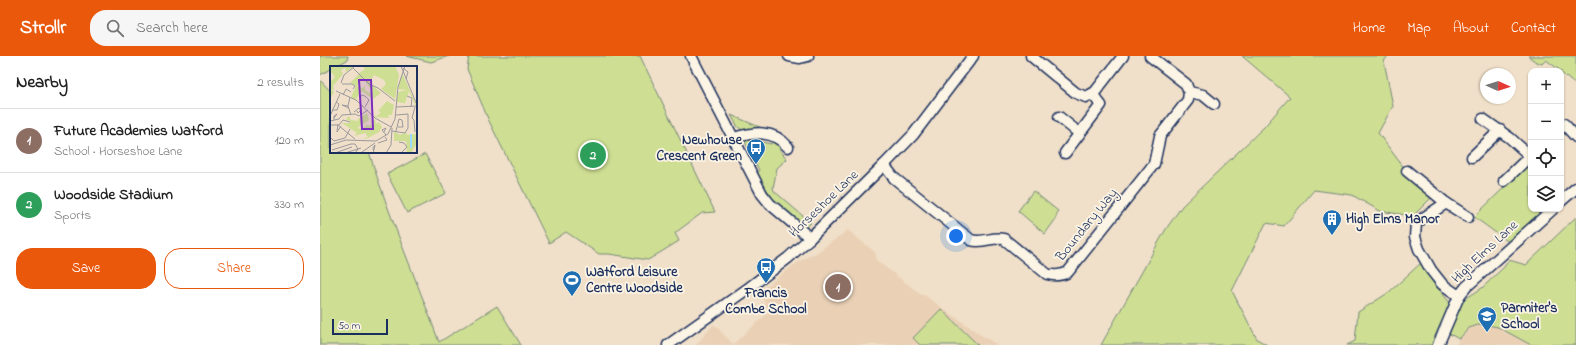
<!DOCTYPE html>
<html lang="en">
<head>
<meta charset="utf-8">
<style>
	:root { --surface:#fff; --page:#f6f6f6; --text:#222; --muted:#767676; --line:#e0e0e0; --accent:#ea580c }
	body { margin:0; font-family:"Indie Flower",sans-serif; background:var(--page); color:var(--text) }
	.controls { position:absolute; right:12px; top:12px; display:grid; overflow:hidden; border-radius:8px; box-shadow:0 1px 3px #0004 }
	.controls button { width:36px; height:36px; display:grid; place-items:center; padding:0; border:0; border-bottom:1px solid var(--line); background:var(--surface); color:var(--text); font:20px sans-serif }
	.compass { position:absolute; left:1160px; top:12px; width:36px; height:36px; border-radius:50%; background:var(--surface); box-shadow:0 1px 3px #0004; rotate:93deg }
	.scale { position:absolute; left:12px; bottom:10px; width:56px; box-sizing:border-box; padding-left:4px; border:2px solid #1b2f5e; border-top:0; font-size:11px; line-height:14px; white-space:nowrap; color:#1b2f5e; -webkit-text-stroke:3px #fcf5e5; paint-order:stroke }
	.you { position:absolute; left:636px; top:180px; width:14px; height:14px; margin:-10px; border:3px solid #fff; border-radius:50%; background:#1a73e8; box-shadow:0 0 0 6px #1a73e833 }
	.badge { display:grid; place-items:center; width:26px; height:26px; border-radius:50%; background:var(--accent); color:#fff; font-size:13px; font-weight:700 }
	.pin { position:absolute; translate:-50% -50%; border:2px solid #fff; box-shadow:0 1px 4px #0006 }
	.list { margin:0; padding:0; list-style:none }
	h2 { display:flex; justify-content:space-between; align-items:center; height:52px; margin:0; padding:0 16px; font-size:17px }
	h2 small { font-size:13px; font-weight:400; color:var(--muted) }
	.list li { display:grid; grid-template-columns:26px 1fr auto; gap:12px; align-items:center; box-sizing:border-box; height:64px; padding:0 16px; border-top:1px solid var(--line) }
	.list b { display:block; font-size:15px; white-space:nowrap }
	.list p { margin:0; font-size:13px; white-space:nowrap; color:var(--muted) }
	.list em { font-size:13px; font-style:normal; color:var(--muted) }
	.actions { display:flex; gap:8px; padding:12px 16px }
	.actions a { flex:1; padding:9px 0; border:1px solid var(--accent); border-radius:16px; text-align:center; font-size:14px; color:var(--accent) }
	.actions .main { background:var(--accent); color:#fff }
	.icon { flex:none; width:22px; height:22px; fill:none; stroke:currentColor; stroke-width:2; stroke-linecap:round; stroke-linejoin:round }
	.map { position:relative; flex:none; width:1256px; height:289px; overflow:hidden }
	header { display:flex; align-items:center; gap:24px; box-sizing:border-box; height:56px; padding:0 20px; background:var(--accent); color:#fff }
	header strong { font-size:19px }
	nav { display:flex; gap:22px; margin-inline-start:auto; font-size:14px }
	.search { width:280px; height:36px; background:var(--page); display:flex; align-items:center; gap:10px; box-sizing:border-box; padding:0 14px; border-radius:16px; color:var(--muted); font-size:15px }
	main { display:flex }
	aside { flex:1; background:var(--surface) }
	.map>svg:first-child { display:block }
	.built { fill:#ead1b6 }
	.green { fill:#cedf93; stroke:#748778 }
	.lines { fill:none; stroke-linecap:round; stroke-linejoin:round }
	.minor-casing { stroke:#1b2f5e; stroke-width:13 }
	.minor { stroke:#fcf5e5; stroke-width:10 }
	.labels { text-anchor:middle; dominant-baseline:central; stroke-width:3.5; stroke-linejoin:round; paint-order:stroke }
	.poi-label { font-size:14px; font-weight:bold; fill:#1b2f5e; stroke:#fcf5e5; text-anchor:start }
	.street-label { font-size:14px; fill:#1b2f5e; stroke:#fcf5e5 }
	.inset-river { fill:none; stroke:#99dbfb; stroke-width:2 }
	.inset-road { fill:none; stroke:#9b999e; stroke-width:1 }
	.view { fill:#7b2cbf; fill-opacity:0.15; stroke:#7b2cbf; stroke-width:2 }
	.inset-edge { fill:none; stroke:#1b2f5e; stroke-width:2 }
</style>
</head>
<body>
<header>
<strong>Strollr</strong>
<div class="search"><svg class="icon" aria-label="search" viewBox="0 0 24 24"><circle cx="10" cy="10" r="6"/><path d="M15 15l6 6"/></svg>Search here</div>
<nav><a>Home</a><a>Map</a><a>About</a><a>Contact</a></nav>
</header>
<main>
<aside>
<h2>Nearby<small>2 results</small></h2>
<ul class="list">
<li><span class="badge" style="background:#8d6e63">1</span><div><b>Future Academies Watford</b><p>School · Horseshoe Lane</p></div><em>120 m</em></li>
<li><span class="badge" style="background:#2e9e5b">2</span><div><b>Woodside Stadium</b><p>Sports</p></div><em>330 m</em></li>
</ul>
<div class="actions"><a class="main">Save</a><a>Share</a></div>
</aside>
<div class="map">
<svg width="1256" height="289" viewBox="0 0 1256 289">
	<rect width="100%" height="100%" fill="#f1e0c9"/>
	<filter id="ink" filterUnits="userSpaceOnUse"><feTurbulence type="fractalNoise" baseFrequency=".025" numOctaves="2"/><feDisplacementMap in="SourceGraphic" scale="8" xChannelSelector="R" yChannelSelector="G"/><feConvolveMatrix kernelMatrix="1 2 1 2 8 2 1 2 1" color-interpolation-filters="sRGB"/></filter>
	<g filter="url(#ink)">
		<g class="built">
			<polygon points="528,174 556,197 556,204 602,239 603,238 661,279 678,289 376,289 394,268 413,288 449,256 442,242 440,235 475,208 489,200 496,197"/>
			<polygon points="1161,268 1178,271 1211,289 1136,289 1139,283 1149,272"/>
		</g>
		<g class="green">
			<polygon points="0,0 28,0 27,4 14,11 11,11 11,13 0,19"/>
			<polygon points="86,0 129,0 111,6"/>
			<polygon points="149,0 320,0 395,156 382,157 355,177 359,185 328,204 289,198 279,198 246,176 229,187 169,65 147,13"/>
			<polygon points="922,0 1068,0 1064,5 1073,50 1058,77 1084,112 1114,139 1093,160 1060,155 1032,139 994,134 964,170 946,167 912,235 937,283 947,289 781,289 846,173 862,150 944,71 970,41"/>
			<polygon points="1208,0 1256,0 1256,29 1241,17 1241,15 1226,4 1222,8 1216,6"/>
			<path d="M0 24 11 36V96H49C69 161 96 222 119 286L177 250 201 289H0Z"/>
			<polygon points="411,59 442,72 422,74 418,71"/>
			<polygon points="430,82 432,87 442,86 451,88 453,83 459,86 460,94 467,103 457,112 453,132 454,135 491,167 486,171 455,146 437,119 439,114 424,84"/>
			<polygon points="105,98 126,137 87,157 67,118"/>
			<polygon points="1211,105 1211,153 1227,153 1190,187 1154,161"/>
			<polygon points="713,135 738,155 735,164 725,178 698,155"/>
			<polygon points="1256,161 1256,289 1211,289 1178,271 1161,268 1149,272 1139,283 1126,276 1142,245 1162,232 1184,211 1189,204 1206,209"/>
			<polygon points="1101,207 1112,225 1131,248 1114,289 1027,289 1035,285 1038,256 1068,237"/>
			<polygon points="621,253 658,289 600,289 593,282"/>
		</g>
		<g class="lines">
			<g class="minor-casing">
				<g id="minor">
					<polyline points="371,0 442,138 450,148 490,182"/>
					<polyline points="469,0 480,2 488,0"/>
					<polyline points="711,0 756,37 766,41 775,36 803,0"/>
					<polyline points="869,36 883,39 894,48"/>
					<polyline points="739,61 759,77"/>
					<polyline points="1163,63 1190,82 1210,100"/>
					<polyline points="1241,71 1244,68 1256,81"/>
					<path d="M414 82C434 76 453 73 468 91"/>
					<polyline points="745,97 781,49 773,39"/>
					<polyline points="1152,101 1180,74"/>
					<path d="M564 109 574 122 651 184C663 188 672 180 684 183L727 218C735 220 741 220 748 216L834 108 840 80 868 44 869 36 866 28 830 0"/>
					<polyline points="1087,115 1126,147 1148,161"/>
					<polyline points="1184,125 1211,99"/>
					<polyline points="1241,145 1256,132"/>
					<polyline points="1126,147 1096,167 1095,181 1099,193 1111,214 1122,228 1139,240"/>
					<polyline points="348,289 430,231 468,202 490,182 564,109 593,79 653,0"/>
					<polyline points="1118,289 1139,240 1146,231 1233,153"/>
				</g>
			</g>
			<use href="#minor" class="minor"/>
		</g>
	</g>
	<defs>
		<g id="bus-pin" transform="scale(1)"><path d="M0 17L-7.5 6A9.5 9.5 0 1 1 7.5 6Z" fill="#1f6fb2" stroke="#fcf5e5"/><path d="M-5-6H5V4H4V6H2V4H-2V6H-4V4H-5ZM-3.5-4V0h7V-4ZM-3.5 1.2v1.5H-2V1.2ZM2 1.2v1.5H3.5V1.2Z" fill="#fff"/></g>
		<g id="building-pin" transform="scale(1)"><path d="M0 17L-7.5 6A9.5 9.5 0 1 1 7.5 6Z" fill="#1f6fb2" stroke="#fcf5e5"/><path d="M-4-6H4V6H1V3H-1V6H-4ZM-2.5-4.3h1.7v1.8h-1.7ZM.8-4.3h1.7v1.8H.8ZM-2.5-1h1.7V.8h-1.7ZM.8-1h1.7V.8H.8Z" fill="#fff"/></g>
		<g id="stadium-pin" transform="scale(1)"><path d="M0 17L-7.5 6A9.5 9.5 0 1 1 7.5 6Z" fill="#1f6fb2" stroke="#fcf5e5"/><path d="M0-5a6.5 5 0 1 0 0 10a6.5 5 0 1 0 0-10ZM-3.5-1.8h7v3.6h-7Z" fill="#fff"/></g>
		<g id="school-pin" transform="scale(1)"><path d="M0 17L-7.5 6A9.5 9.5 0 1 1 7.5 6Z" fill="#1f6fb2" stroke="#fcf5e5"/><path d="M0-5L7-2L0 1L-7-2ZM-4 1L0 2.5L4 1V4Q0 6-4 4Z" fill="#fff"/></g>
	</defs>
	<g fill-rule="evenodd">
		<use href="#bus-pin" x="436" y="92"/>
		<use href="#building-pin" x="1012" y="163"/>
		<use href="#bus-pin" x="446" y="211"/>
		<use href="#stadium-pin" x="252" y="224"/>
		<use href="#school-pin" x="1167" y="260"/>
	</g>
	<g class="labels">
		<g class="poi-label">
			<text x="422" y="84" text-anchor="end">Newhouse<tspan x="422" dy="16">Crescent Green</tspan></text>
			<text x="1026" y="163">High Elms Manor</text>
			<text x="266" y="216">Watford Leisure<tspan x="266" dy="16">Centre Woodside</tspan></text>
			<text x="446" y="237" text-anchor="middle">Francis<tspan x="446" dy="16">Combe School</tspan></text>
			<text x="1181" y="252">Parmiter's<tspan x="1181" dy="16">School</tspan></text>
		</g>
		<g class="street-label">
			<text transform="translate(504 148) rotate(-44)">Horseshoe Lane</text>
			<text transform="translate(767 169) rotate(-51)">Boundary Way</text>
			<text transform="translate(1165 196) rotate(-43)">High Elms Lane</text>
		</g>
	</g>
	<g transform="translate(10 10)">
		<rect width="87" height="87" fill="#f1e0c9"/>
		<path d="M0 0H24L16 6 15 2 11 4 13 8 3 20 4 24 1 23 4 26 0 33V16L5 11 0 5ZM32 0H65L69 9 65 33 51 23 56 18 54 14 44 9 40 17 51 27 43 33 32 25 26 33 29 36 21 31 26 20 20 17 29 8 33 12 27 20 33 22 35 19V24L39 27 42 25 29 7 35 3ZM72 7 87 40V43L79 25 74 40V37L66 36 68 26 77 24 68 23ZM57 35 64 39 62 49H58L59 52 45 51 44 49 47 50 51 46 48 45ZM37 47 39 54 27 62 33 63 37 58 38 60 43 58 41 56 45 53 46 58 49 56 52 61 49 66 36 73H33L38 71 35 67 24 70 27 67 12 57H20V54L18 55 16 53 19 50 21 54 28 55V53ZM64 65 70 69 76 66 77 69 87 68V77L81 87H77L76 75H64Z" fill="#cedf93"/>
		<path class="inset-river" d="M81 82V68"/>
		<path class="inset-road" d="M71 0 87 39M23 2 39 18 48 22 65 35M73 2 78 6 76 13M11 17 14 9 25 0M12 18H22L25 20 23 23M6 25 26 34 45 52 61 61M13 29 16 23 21 26M77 30 82 32 81 41M20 31 18 40 21 49M30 37 31 29 35 30 39 34 35 41M18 40 12 39 19 42M66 41 87 40M2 44H7L9 38 6 36M24 46 29 42 31 44 28 47 27 45M25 48 29 50 38 44M12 49 25 48M0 50 10 28M4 52 7 48 4 50V54M84 54 82 52 85 41M84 54 85 66M0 55 9 53 12 49M8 58 7 66 11 60M0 59H8L25 73M9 59 13 54 20 56M62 65 75 67 78 62V48L66 49M66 65 69 53 72 54 73 61H68M54 66 56 62 52 64 56 69M0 71 4 75 15 72 20 63M69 76 74 77 77 81 71 87M48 77 57 74 55 71M21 78H25L28 83 25 87M0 79 16 74 46 75 58 68 65 53 68 21 75 0M2 84 21 78M32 86 45 77M5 87 22 81M15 87 31 82M44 87 43 82 45 79 44 84M56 87 61 79 62 62"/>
		<path class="view" d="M29 14H41L43 63H32Z"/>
		<rect width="87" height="87" class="inset-edge"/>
	</g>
</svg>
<div class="controls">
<button>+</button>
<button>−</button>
<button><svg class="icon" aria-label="locate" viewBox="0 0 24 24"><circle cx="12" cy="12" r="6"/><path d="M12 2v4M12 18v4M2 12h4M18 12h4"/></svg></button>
<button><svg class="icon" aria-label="layers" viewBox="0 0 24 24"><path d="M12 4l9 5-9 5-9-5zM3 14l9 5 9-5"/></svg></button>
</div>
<svg class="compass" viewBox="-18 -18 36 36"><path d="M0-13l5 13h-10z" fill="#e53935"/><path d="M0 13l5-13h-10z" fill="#767676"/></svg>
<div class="scale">50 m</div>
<div class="you"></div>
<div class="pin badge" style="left:518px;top:231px;background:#8d6e63">1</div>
<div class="pin badge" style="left:273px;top:99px;background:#2e9e5b">2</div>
</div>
</main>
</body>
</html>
